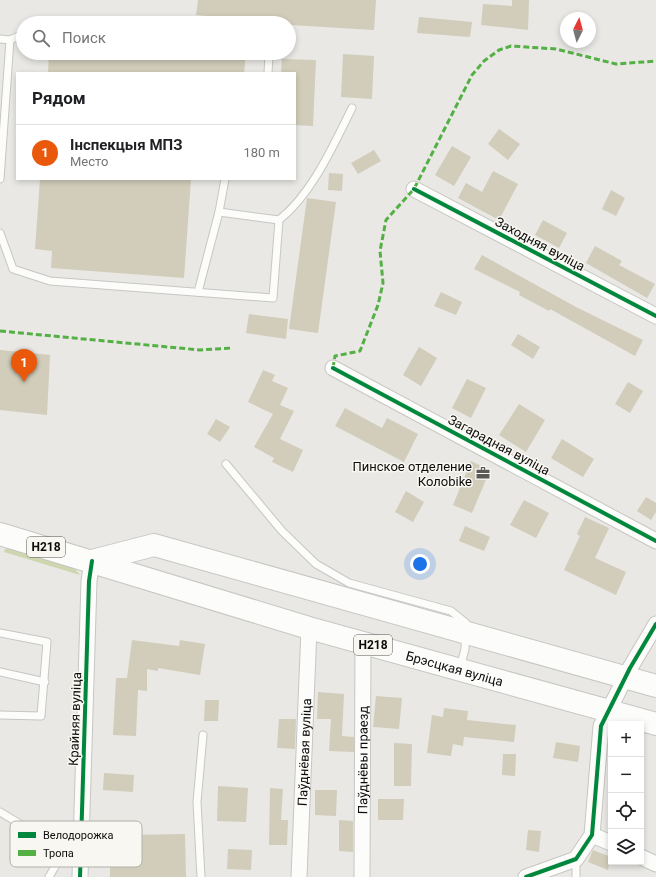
<!DOCTYPE html>
<html lang="ru">
<head>
<meta charset="utf-8">
<style>
	:root { --surface:#fff; --page:#f2f2f2; --text:#202124; --muted:#757577; --line:#e0e0e0; --accent:#ea580c }
	body { margin:0; font-family:Roboto,sans-serif; background:var(--page); color:var(--text) }
	.controls { position:absolute; right:12px; bottom:12px; display:grid; overflow:hidden; border-radius:0px; box-shadow:0 2px 6px #0003 }
	.controls button { width:36px; height:36px; display:grid; place-items:center; padding:0; border:0; border-bottom:1px solid var(--line); background:var(--surface); color:var(--text); font:20px sans-serif }
	.compass { position:absolute; left:560px; top:12px; width:36px; height:36px; border-radius:50%; background:var(--surface); box-shadow:0 2px 6px #0003; rotate:6deg }
	.you { position:absolute; left:420px; top:564px; width:14px; height:14px; margin:-10px; border:3px solid #fff; border-radius:50%; background:#1a73e8; box-shadow:0 0 0 6px #1a73e833 }
	.badge { display:grid; place-items:center; width:26px; height:26px; border-radius:50%; background:var(--accent); color:#fff; font-size:13px; font-weight:700 }
	.pin { position:absolute; translate:-50% -33px; filter:drop-shadow(0 1px 2px #0008) }
	.pin::after { content:''; position:absolute; top:21px; width:14px; height:12px; background:inherit; clip-path:polygon(0 0,100% 0,50% 100%) }
	.list { margin:0; padding:0; list-style:none }
	h2 { display:flex; justify-content:space-between; align-items:center; height:52px; margin:0; padding:0 16px; font-size:17px }
	h2 small { font-size:13px; font-weight:400; color:var(--muted) }
	.list li { display:grid; grid-template-columns:26px 1fr auto; gap:12px; align-items:center; box-sizing:border-box; height:56px; padding:0 16px; border-top:1px solid var(--line) }
	.list b { display:block; font-size:15px; white-space:nowrap }
	.list p { margin:0; font-size:13px; white-space:nowrap; color:var(--muted) }
	.list em { font-size:13px; font-style:normal; color:var(--muted) }
	.icon { flex:none; width:22px; height:22px; fill:none; stroke:currentColor; stroke-width:2; stroke-linecap:round; stroke-linejoin:round }
	.map { position:relative; flex:none; width:656px; height:877px; overflow:hidden }
	.search { position:absolute; background:var(--surface); box-shadow:0 2px 6px #0003; left:16px; top:16px; width:280px; height:44px; display:flex; align-items:center; gap:10px; box-sizing:border-box; padding:0 14px; border-radius:22px; color:var(--muted); font-size:15px }
	.panel { position:absolute; background:var(--surface); box-shadow:0 2px 6px #0003; left:16px; top:72px; width:280px; height:108px; border-radius:0px }
	.map>svg:first-child { display:block }
	.green { fill:#ced6ae }
	.building { fill:#d1cdba }
	.lines { fill:none; stroke-linecap:round; stroke-linejoin:round }
	.service-casing { stroke:#c6c6c3; stroke-width:9 }
	.minor-casing { stroke:#c6c6c3; stroke-width:17 }
	.primary-casing { stroke:#c6c6c3; stroke-width:24 }
	.service { stroke:#fcfcfb; stroke-width:7 }
	.minor { stroke:#fcfcfb; stroke-width:15 }
	.primary { stroke:#fcfcfb; stroke-width:22 }
	.quiet { stroke:#54b044; stroke-width:3; stroke-dasharray:6 3; stroke-linecap:butt }
	.cycleway-casing { stroke:#f8f7f1; stroke-width:6 }
	.cycleway { stroke:#00873e; stroke-width:4 }
	.labels { text-anchor:middle; dominant-baseline:central; stroke-width:3; stroke-linejoin:round; paint-order:stroke }
	.shield { fill:#f8f7f1; stroke:#545250; stroke-width:1 }
	.shield-label { font-size:12px; font-weight:bold; fill:#0d0c0b }
	.street-label { font-size:13px; fill:#0d0c0b; stroke:#f8f7f1 }
	.poi-label { font-size:13px; fill:#0d0c0b; stroke:#f8f7f1; text-anchor:end }
	.key { fill:#f8f7f1; stroke:#b2b0ac; stroke-width:1 }
	.key-label { font-size:11px; fill:#0d0c0b }
</style>
</head>
<body>
<div class="map">
<svg width="656" height="877" viewBox="0 0 656 877">
	<rect width="100%" height="100%" fill="#e9e8e5"/>
	<polygon class="green" points="12,548 74,568 80,575 4,552 5,549"/>
	<g class="building">
		<polygon points="198,0 376,0 374,30 290,25 290,23 196,15"/>
		<polygon points="512,0 529,0 528,30 481,25 483,4 512,6"/>
		<polygon points="419,17 472,22 470,37 417,33"/>
		<polygon points="49,53 146,53 189,56 189,53 246,53 244,73 48,73"/>
		<polygon points="343,54 374,56 372,99 341,97"/>
		<polygon points="282,59 316,60 313,126 295,125 295,73 281,73"/>
		<polygon points="499,129 520,144 508,160 488,144"/>
		<polygon points="452,146 471,157 454,186 435,175"/>
		<polygon points="374,150 381,161 358,174 351,163"/>
		<polygon points="493,171 518,184 499,220 458,198 466,183 482,192"/>
		<polygon points="329,173 343,174 342,191 328,190"/>
		<polygon points="40,179 191,179 184,278 51,268 52,251 35,249"/>
		<polygon points="611,190 625,198 616,216 602,209"/>
		<polygon points="307,198 336,202 318,333 289,329"/>
		<polygon points="543,220 567,233 559,248 535,235"/>
		<polygon points="595,246 622,261 619,265 655,284 647,298 586,263"/>
		<polygon points="482,255 576,307 643,340 635,356 550,309 549,311 519,295 520,292 474,269"/>
		<polygon points="441,292 462,302 456,315 434,306"/>
		<polygon points="249,314 288,319 286,339 246,333"/>
		<polygon points="518,334 540,347 533,359 511,345"/>
		<polygon points="419,347 437,358 421,386 403,375"/>
		<polygon points="0,350 50,355 47,415 0,410"/>
		<polygon points="263,370 275,375 272,381 288,388 280,405 294,411 280,439 303,450 293,472 272,462 274,458 254,447 273,414 248,402"/>
		<polygon points="467,379 486,388 471,418 452,408"/>
		<polygon points="628,382 643,391 630,413 615,404"/>
		<polygon points="519,404 545,420 526,452 499,435"/>
		<polygon points="345,408 382,428 387,418 418,434 404,462 335,426"/>
		<polygon points="216,419 230,427 220,442 207,434"/>
		<polygon points="562,439 594,459 583,477 551,458"/>
		<polygon points="471,461 490,470 472,513 453,505"/>
		<polygon points="406,491 424,502 413,522 395,512"/>
		<polygon points="646,497 656,503 656,512 651,520 637,511"/>
		<polygon points="524,500 549,513 536,538 510,525"/>
		<polygon points="585,517 609,528 595,558 626,572 616,595 564,570 580,536 577,534"/>
		<polygon points="465,526 490,537 484,551 459,541"/>
		<polygon points="132,640 179,646 180,640 205,644 200,675 158,668 158,671 147,669 147,691 138,690 136,736 113,735 116,678 127,678"/>
		<polygon points="318,692 344,694 342,736 354,737 354,752 329,751 331,719 317,719"/>
		<polygon points="376,696 402,698 399,729 373,727"/>
		<polygon points="205,700 219,700 218,721 204,721"/>
		<polygon points="444,708 468,711 467,720 516,725 514,742 464,737 463,746 453,744 451,756 427,753 432,715 443,717"/>
		<polygon points="279,719 296,719 295,749 277,748"/>
		<polygon points="556,742 580,746 578,762 553,758"/>
		<polygon points="394,743 412,744 411,786 394,786"/>
		<polygon points="503,754 516,754 515,776 502,775"/>
		<polygon points="104,773 134,775 133,792 103,790"/>
		<polygon points="218,786 248,788 246,822 217,821"/>
		<polygon points="270,788 283,789 281,820 288,820 287,845 269,845"/>
		<polygon points="315,790 337,790 336,816 315,815"/>
		<polygon points="378,799 404,799 403,820 378,820"/>
		<polygon points="339,820 353,821 353,852 339,851"/>
		<polygon points="107,825 129,825 129,835 185,834 186,877 110,877 110,844 107,844"/>
		<polygon points="528,830 541,831 539,852 526,850"/>
		<polygon points="228,849 252,850 251,870 227,869"/>
		<polygon points="593,850 611,857 608,870 588,862"/>
	</g>
	<g class="lines">
		<g class="service-casing">
			<g id="service">
				<polyline points="0,39 10,40 0,179"/>
				<polyline points="10,40 23,34"/>
				<polyline points="267,53 269,55 268,73"/>
				<path d="M219 212 279 220C312 194 333 146 352 108"/>
				<polyline points="0,233 13,269 50,281 273,298 279,220"/>
				<polyline points="198,292 219,212 225,179"/>
				<polyline points="226,464 282,531 316,564 349,583 451,611 466,623 465,649 460,668"/>
				<polyline points="0,633 47,642 41,716 0,715"/>
				<polyline points="0,672 45,682"/>
				<polyline points="0,812 42,837 81,849"/>
				<polyline points="49,877 68,844"/>
				<polyline points="201,877 197,802 203,735"/>
				<polyline points="576,877 576,859"/>
			</g>
		</g>
		<g class="minor-casing">
			<g id="minor">
				<polyline points="414,189 656,316"/>
				<polyline points="333,368 656,541"/>
				<polyline points="592,835 611,843"/>
				<polyline points="641,857 656,864"/>
				<polyline points="80,877 89,581 92,561"/>
				<path id="s1" d="M299 877 309 628"/>
				<path id="s2" d="M362 877 363 642"/>
				<polyline points="526,877 576,859 592,835 601,726 630,668 656,624"/>
			</g>
		</g>
		<g class="primary-casing">
			<g id="primary">
				<path id="s3" d="M0 534 309 628 656 724"/>
				<polyline points="92,561 154,545 656,686"/>
			</g>
		</g>
		<use href="#service" class="service"/>
		<use href="#minor" class="minor"/>
		<use href="#primary" class="primary"/>
		<g class="quiet">
			<polyline points="0,331 200,350 232,348"/>
			<polyline points="333,368 335,356 360,351 378,305 383,283 380,251 386,220 414,189 472,75 484,61 499,50 511,46 556,49 616,64 656,61"/>
		</g>
		<g class="cycleway-casing">
			<g id="cycleway">
				<polyline points="414,189 656,316"/>
				<polyline points="333,368 656,541"/>
				<polyline points="80,877 89,581 92,561"/>
				<polyline points="526,877 576,859 592,835 601,726 630,668 656,624"/>
			</g>
		</g>
		<use href="#cycleway" class="cycleway"/>
	</g>
	<defs>
		<g id="office-bare" transform="scale(1.08)"><path d="M-6-3h4V-5.5h4V-3h4V5H-6ZM-1-4.5V-3h2v-1.5ZM-6 0V1H6V0Z" fill="#5a5957" stroke="#f8f7f1" stroke-width="2.5" paint-order="stroke"/></g>
	</defs>
	<g fill-rule="evenodd">
		<use href="#office-bare" x="483" y="473"/>
	</g>
	<g class="labels">
		<g class="shield">
			<rect x="27" y="537" width="38" height="20" rx="3"/>
			<rect x="354" y="635" width="38" height="20" rx="3"/>
		</g>
		<g class="shield-label">
			<text x="46" y="547">Н218</text>
			<text x="373" y="645">Н218</text>
		</g>
		<g class="street-label">
			<text transform="translate(540 244) rotate(28)">Заходняя вуліца</text>
			<text transform="translate(499 445) rotate(28)">Загарадная вуліца</text>
			<text stroke="none"><textPath href="#s3" startOffset="474">Брэсцкая вуліца</textPath></text>
			<text transform="translate(75 719) rotate(-88)">Крайняя вуліца</text>
			<text stroke="none"><textPath href="#s1" startOffset="125">Паўднёвая вуліца</textPath></text>
			<text stroke="none"><textPath href="#s2" startOffset="117">Паўднёвы праезд</textPath></text>
		</g>
		<g class="poi-label">
			<text x="472" y="466">Пинское отделение<tspan x="472" dy="15">Колоbike</tspan></text>
		</g>
	</g>
	<rect x="10" y="821" width="132" height="46" rx="6" class="key"/>
	<rect x="18" y="832" width="18" height="6" fill="#00873e"/>
	<rect x="18" y="850" width="18" height="6" fill="#54b044"/>
	<g class="key-label">
		<text x="43" y="839">Велодорожка</text>
		<text x="43" y="857">Тропа</text>
	</g>
</svg>
<div class="controls">
<button>+</button>
<button>−</button>
<button><svg class="icon" aria-label="locate" viewBox="0 0 24 24"><circle cx="12" cy="12" r="6"/><path d="M12 2v4M12 18v4M2 12h4M18 12h4"/></svg></button>
<button><svg class="icon" aria-label="layers" viewBox="0 0 24 24"><path d="M12 4l9 5-9 5-9-5zM3 14l9 5 9-5"/></svg></button>
</div>
<svg class="compass" viewBox="-18 -18 36 36"><path d="M0-13l5 13h-10z" fill="#e53935"/><path d="M0 13l5-13h-10z" fill="#757577"/></svg>
<div class="you"></div>
<div class="pin badge" style="left:24px;top:382px">1</div>
<div class="search"><svg class="icon" aria-label="search" viewBox="0 0 24 24"><circle cx="10" cy="10" r="6"/><path d="M15 15l6 6"/></svg>Поиск</div>
<section class="panel">
<h2>Рядом<small></small></h2>
<ul class="list">
<li><span class="badge">1</span><div><b>Інспекцыя МПЗ</b><p>Место</p></div><em>180 m</em></li>
</ul>
</section>
</div>
</body>
</html>
